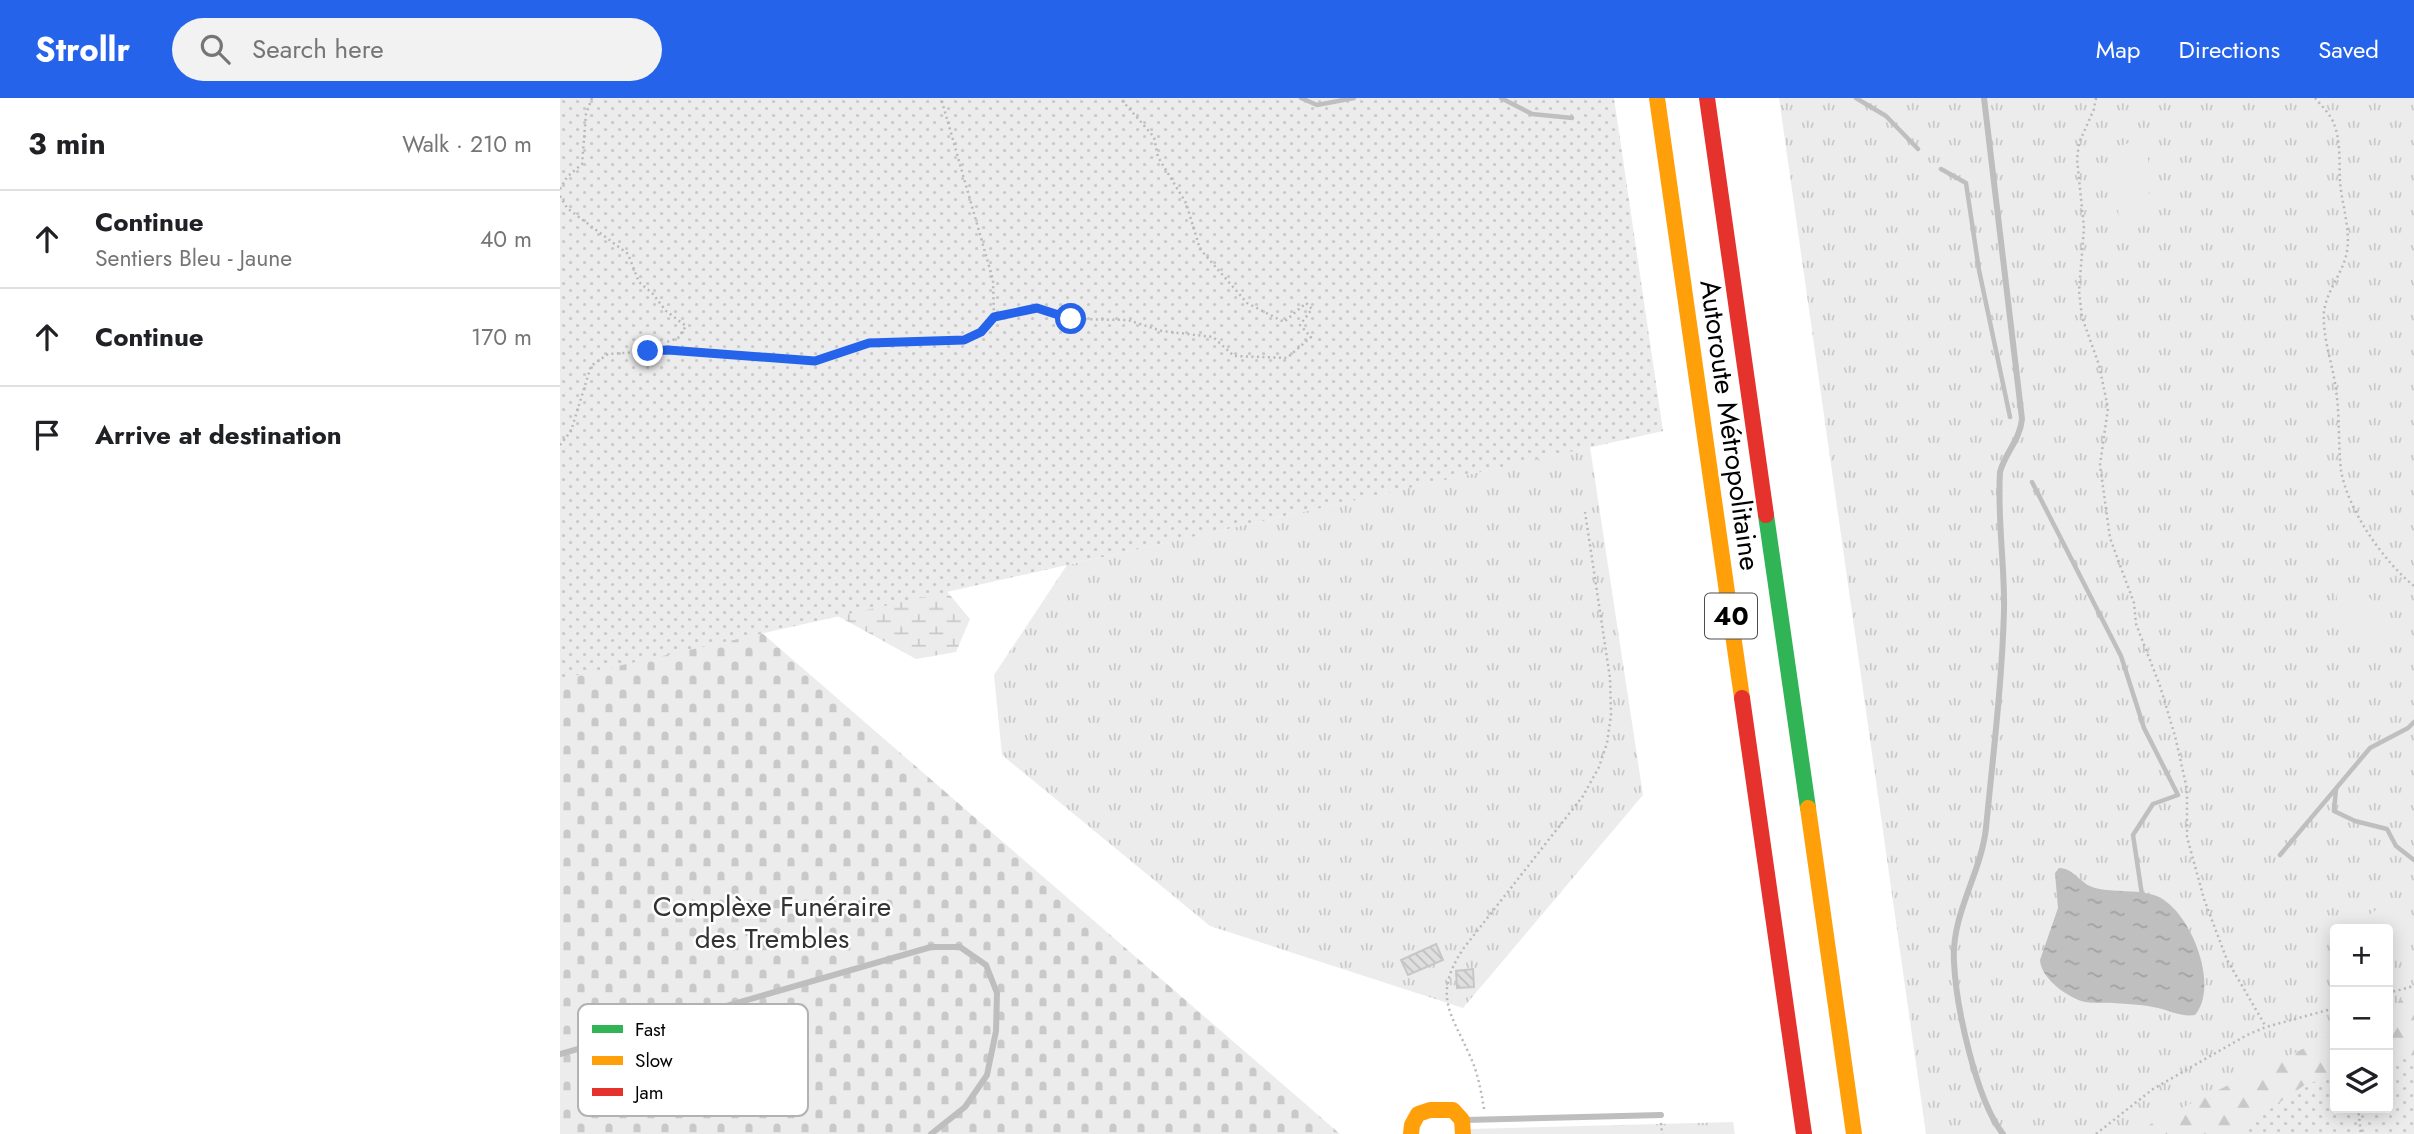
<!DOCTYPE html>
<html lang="en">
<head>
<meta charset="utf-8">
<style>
	:root { --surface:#fff; --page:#f2f2f2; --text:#202124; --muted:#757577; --line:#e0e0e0; --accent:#2563eb }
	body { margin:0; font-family:Jost,sans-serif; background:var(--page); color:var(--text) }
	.controls { position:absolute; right:21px; bottom:21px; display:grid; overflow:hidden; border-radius:7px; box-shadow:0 4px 18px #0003 }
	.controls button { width:63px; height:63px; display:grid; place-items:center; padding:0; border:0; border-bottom:2px solid var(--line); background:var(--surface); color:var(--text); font:35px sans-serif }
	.stop { position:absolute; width:21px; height:21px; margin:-16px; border:5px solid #2563eb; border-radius:50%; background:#fff }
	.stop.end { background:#2563eb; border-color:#fff; box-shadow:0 2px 7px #0008 }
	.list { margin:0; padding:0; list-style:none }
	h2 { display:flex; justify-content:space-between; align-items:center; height:91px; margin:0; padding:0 28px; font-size:30px }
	h2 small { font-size:23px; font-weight:400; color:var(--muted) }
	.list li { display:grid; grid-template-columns:46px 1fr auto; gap:21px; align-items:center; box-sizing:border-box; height:98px; padding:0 28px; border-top:2px solid var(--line) }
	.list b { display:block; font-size:26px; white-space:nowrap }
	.list p { margin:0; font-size:23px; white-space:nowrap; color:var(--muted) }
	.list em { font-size:23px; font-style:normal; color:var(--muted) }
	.icon { flex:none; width:38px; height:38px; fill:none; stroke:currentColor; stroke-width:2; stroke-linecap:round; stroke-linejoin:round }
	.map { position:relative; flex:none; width:1854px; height:1036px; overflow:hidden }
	header { display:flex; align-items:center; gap:42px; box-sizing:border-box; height:98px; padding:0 35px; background:var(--accent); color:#fff }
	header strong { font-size:33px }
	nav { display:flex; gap:38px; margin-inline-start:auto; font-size:24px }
	.search { width:490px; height:63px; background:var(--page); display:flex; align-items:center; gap:18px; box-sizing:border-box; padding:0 24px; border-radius:38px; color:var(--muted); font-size:26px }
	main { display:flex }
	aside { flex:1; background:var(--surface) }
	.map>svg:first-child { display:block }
	.grass { fill:url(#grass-tufts) }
	.forest { fill:url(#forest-firs) }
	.wetland { fill:url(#wetland-marsh) }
	.cemetery { fill:url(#cemetery-stones) }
	.park { fill:url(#park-dots) }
	.pitch { fill:#ececec }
	.water { fill:url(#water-ripples) }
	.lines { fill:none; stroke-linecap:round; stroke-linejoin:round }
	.stream { stroke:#bfbfbf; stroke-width:4.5 }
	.building { fill:url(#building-back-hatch); stroke:#c7c7c7; stroke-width:2 }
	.path { stroke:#b9b9b9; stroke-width:2.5; stroke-dasharray:2 3.5; stroke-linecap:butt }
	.lane { stroke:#bebebe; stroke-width:6 }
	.fast { stroke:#30b455; stroke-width:16 }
	.slow { stroke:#ff9f0a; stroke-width:16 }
	.jam { stroke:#e5322d; stroke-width:16 }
	.route { stroke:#2563eb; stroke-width:9 }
	.labels { text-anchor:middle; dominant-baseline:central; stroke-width:5; stroke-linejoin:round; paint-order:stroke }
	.shield { fill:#fff; stroke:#4c4c4c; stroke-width:2 }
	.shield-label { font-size:26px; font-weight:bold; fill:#000 }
	.street-label { font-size:28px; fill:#000; stroke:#fff }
	.park-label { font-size:28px; fill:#333; stroke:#fff }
	.key { fill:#fff; stroke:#b2b2b2; stroke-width:2 }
	.key-label { font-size:19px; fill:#000 }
</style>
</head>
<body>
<header>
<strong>Strollr</strong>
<div class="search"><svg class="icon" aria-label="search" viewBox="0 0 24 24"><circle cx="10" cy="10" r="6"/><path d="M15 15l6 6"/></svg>Search here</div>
<nav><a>Map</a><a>Directions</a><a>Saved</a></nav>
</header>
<main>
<aside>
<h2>3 min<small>Walk · 210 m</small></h2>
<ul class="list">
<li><svg class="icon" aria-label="ahead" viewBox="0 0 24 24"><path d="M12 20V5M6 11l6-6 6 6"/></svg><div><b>Continue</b><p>Sentiers Bleu - Jaune</p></div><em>40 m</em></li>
<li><svg class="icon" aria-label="ahead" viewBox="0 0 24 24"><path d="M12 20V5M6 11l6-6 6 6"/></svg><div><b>Continue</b></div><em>170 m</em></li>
<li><svg class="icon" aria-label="arrive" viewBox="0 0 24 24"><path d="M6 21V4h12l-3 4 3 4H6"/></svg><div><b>Arrive at destination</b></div></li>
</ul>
</aside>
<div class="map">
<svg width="1854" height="1036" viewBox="0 0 1854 1036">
	<defs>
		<pattern id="grass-tufts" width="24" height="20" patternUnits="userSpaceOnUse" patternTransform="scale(1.75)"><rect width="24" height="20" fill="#ececec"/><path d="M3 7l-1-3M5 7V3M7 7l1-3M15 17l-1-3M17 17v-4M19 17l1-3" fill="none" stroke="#c9c9c9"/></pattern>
		<pattern id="forest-firs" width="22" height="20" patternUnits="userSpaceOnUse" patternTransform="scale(1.75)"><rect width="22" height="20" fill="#ececec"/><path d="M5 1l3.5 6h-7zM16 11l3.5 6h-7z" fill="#c9c9c9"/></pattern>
		<pattern id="wetland-marsh" width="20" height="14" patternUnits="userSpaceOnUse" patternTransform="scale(1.75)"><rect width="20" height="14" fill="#ececec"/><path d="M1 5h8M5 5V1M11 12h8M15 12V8" fill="none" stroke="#c9c9c9"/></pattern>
		<pattern id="cemetery-stones" width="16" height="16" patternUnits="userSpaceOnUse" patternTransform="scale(1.75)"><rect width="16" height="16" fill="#ececec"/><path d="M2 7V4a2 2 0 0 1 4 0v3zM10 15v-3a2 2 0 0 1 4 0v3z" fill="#c9c9c9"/></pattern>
		<pattern id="park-dots" width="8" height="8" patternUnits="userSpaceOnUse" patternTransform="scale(1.75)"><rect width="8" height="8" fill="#ececec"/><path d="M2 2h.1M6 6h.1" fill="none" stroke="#c9c9c9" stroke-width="1.8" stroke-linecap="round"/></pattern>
		<pattern id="water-ripples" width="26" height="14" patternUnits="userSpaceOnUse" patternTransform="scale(1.75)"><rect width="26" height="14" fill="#bfbfbf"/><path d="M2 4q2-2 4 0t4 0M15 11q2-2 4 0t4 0" fill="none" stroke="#a2a2a2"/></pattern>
		<pattern id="building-back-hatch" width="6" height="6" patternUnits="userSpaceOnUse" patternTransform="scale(1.75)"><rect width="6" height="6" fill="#dfdfdf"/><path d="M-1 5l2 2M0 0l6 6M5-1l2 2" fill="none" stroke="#bebebe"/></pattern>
	</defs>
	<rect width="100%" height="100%" fill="#fff"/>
	<g class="grass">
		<polygon points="1219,0 1854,0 1854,958 1828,965 1828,831 1775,831 1775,978 1674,1036 1366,1036"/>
		<polygon points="1030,349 1083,697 903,910 650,828 442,657 434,577 507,467"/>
		<polygon points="1173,1024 1175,1036 911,1036 911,1031"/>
	</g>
	<polygon class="forest" points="1850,898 1854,899 1854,1036 1575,1036 1597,1022 1775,935 1775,1010 1828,1010 1828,909"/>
	<polygon class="wetland" points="380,485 410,521 396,554 356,561 263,510"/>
	<polygon class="cemetery" points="202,535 780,1036 0,1036 0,580"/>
	<g class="park">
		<polygon points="0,0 1054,0 1103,333 0,581"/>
		<polygon points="1854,958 1854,1036 1674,1036 1746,986 1775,978 1775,1010 1828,1010 1828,965"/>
	</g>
	<g class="pitch">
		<path d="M1571 44 1580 46C1594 60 1586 70 1585 86 1589 99 1600 111 1591 124L1576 131C1549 125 1562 108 1558 91 1554 67 1534 57 1571 44Z"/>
		<path d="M1791 488C1807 491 1829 519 1827 535 1818 545 1797 553 1787 540 1782 534 1782 526 1780 519 1778 509 1774 501 1780 492Z"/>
		<path d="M1834 806 1847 811 1850 821 1842 841 1828 859V831H1803C1804 815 1820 809 1834 806Z"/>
	</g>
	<path class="water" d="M1499 770C1514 770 1520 786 1535 790 1554 795 1575 791 1594 797 1629 808 1661 888 1635 917 1621 919 1611 913 1598 910 1585 907 1568 906 1554 905 1544 904 1531 906 1521 903 1505 897 1481 880 1480 862L1498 810 1495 775Z"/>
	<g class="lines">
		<g class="stream">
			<polyline points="741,0 757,7 794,0"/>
			<polyline points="941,0 972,16 1012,20"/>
			<polyline points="1296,0 1326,18 1358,51"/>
			<polyline points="1381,71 1406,85 1419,172 1450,319"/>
			<polyline points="1472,384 1561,558 1584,630 1618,697 1593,706 1573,737 1582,797"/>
			<polyline points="1776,691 1774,713 1795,723 1827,731 1836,748 1854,762"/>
			<polyline points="1720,757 1810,650 1848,630 1854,624"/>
		</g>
	</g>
	<g class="building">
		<polygon points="876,846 883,862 848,877 841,862"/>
		<polygon points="913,871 914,889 897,890 896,873"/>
	</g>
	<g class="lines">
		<g class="path">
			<polyline points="1536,0 1534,11 1519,45 1517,61 1524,130 1519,193 1522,219 1539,267 1548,310 1540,367 1550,440 1574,505 1576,526 1600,588 1615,638 1627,691 1627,739 1644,801 1667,862 1706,929"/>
			<path d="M1755 0C1761 7 1771 17 1774 26 1781 44 1779 65 1780 84 1782 108 1792 135 1786 158 1781 177 1767 193 1764 213 1762 239 1773 267 1776 292 1780 319 1778 346 1781 372 1787 411 1824 464 1854 488"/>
			<polyline points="0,91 7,79 22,66 26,16 32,0"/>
			<polyline points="0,98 7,110 68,156 79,184 93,196 106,213 126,228 118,240 107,244 108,252"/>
			<polyline points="434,219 476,210 511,221 568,222 602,233 653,239 674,258 727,260 751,239 740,227 752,211 746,205 724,224 687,205 640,151 626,105 598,59 594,39 560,0"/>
			<polyline points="0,347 11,333 31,268 48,256 108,252 255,263 309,245 404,242 421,234 434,219 433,182 381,0"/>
			<polyline points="1828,895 1854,888"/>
			<polyline points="1798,1010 1801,1036"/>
			<path d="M924 1011C921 993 918 975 910 958 890 913 873 898 903 851L1023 698 1039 669 1047 645 1051 617 1050 580 1025 414"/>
			<polyline points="1101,1025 1102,1036"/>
			<polyline points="1536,1036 1593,991 1687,937 1706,929 1775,910"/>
		</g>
		<g class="lane">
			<path d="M1424 0 1462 321C1460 342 1445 355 1440 374 1437 420 1445 467 1444 513 1442 585 1433 658 1426 730 1421 776 1391 816 1394 864 1396 908 1416 1002 1443 1036"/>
			<polyline points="0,956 371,849 400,849 426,867 437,895 436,933 427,977 405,1009 371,1036"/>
			<polyline points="904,1022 1101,1017"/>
		</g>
		<polyline class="fast" points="1206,417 1248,710"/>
		<g class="slow">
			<polyline points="1097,0 1182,600"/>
			<polyline points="1248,710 1294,1036"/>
			<polyline points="851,1036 852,1027 858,1016 870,1012 893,1012 902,1022 903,1036"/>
		</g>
		<g class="jam">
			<polyline points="1147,0 1206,417"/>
			<polyline points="1182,600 1244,1036"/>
		</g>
	</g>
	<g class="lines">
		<polyline class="route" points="88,253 108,252 255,263 309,245 404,242 421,234 434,219 477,210 511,221"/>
	</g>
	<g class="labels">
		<rect class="shield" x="1145" y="495.5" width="52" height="45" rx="5"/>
		<g class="shield-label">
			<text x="1171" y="518">40</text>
		</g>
		<g class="street-label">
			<text transform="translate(1170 327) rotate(82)">Autoroute Métropolitaine</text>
		</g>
		<g class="park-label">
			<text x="212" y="808">Complèxe Funéraire<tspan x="212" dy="32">des Trembles</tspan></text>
		</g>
	</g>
	<rect x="18" y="906" width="230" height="112" rx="10" class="key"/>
	<rect x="32" y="927" width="31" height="8" fill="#30b455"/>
	<rect x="32" y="958" width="31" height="9" fill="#ff9f0a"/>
	<rect x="32" y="990" width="31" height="8" fill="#e5322d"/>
	<g class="key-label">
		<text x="75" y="938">Fast</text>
		<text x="75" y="969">Slow</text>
		<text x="75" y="1001">Jam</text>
	</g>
</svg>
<div class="controls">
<button>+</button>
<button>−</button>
<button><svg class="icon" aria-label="layers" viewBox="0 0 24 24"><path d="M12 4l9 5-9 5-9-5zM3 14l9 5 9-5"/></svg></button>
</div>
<div class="stop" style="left:511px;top:221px"></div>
<div class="stop end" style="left:88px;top:253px"></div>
</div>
</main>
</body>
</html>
